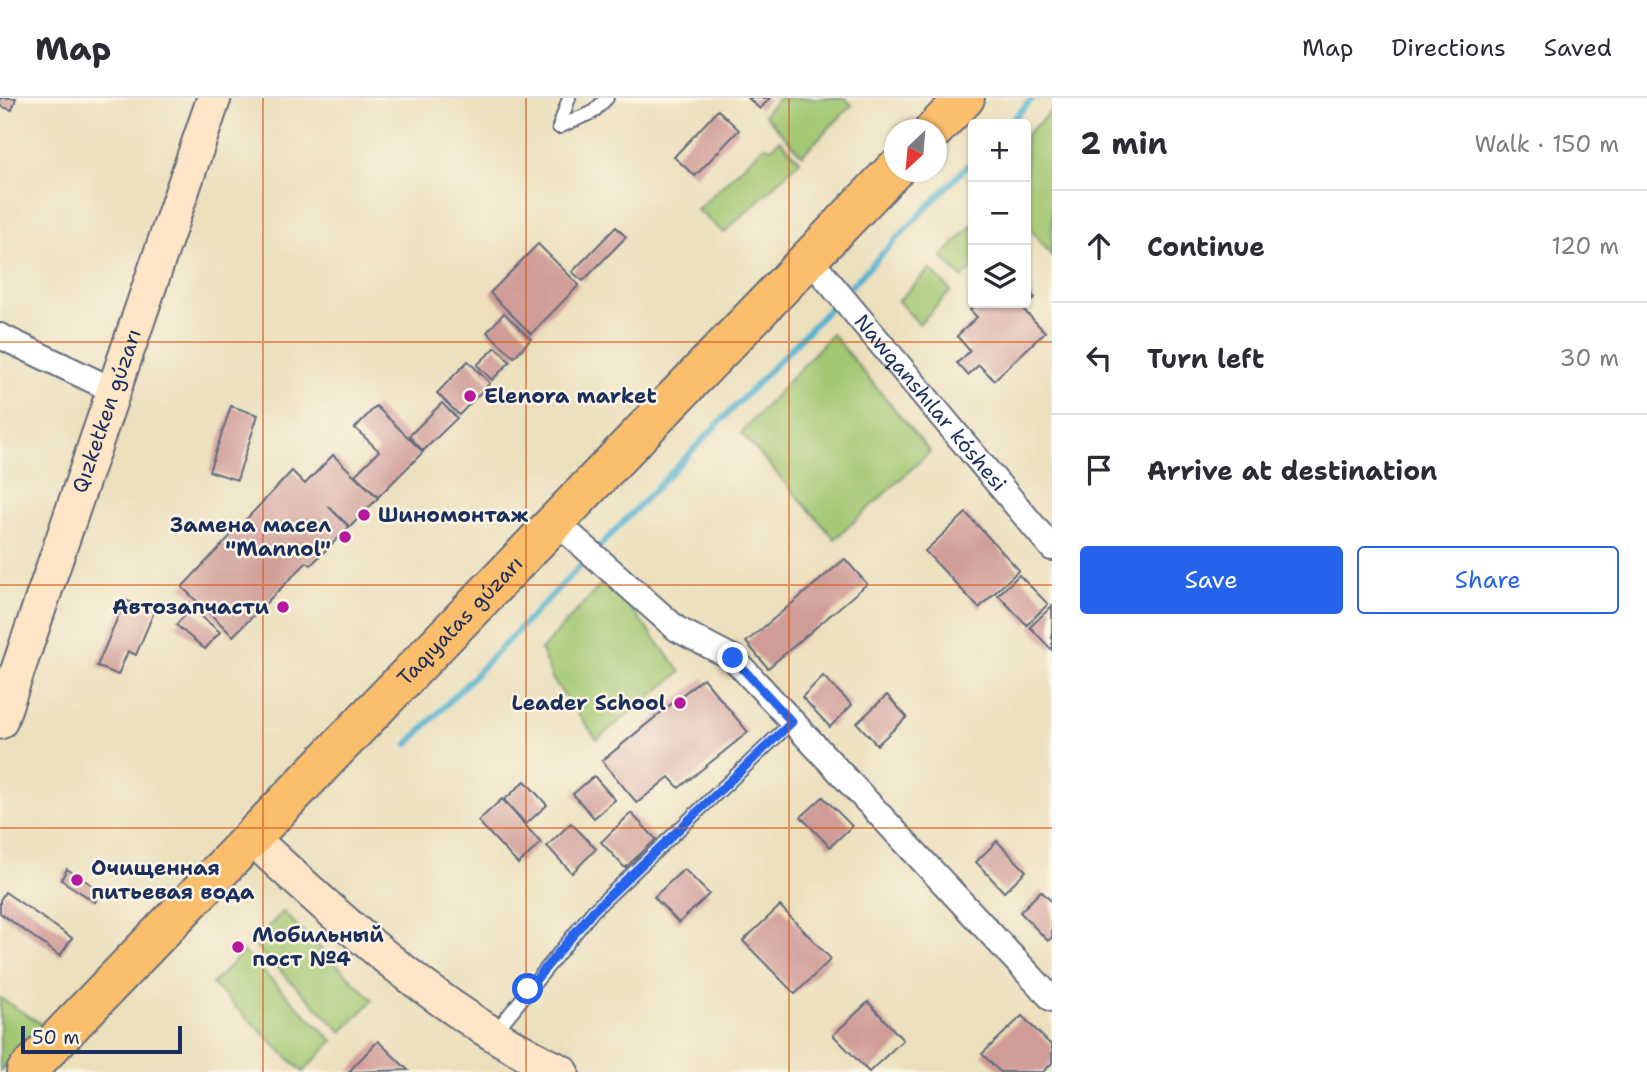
<!DOCTYPE html>
<html lang="en">
<head>
<meta charset="utf-8">
<style>
	:root { --surface:#fff; --page:#f2f2f3; --text:#2b2b33; --muted:#7c7c81; --line:#e1e1e2; --accent:#2563eb }
	body { margin:0; font-family:"Shantell Sans",sans-serif; background:var(--page); color:var(--text) }
	.controls { position:absolute; right:21px; top:21px; display:grid; overflow:hidden; border-radius:7px; box-shadow:0 2px 5px #0004 }
	.controls button { width:63px; height:63px; display:grid; place-items:center; padding:0; border:0; border-bottom:2px solid var(--line); background:var(--surface); color:var(--text); font:35px sans-serif }
	.compass { position:absolute; left:884px; top:21px; width:63px; height:63px; border-radius:50%; background:var(--surface); box-shadow:0 2px 5px #0004; rotate:206deg }
	.scale { position:absolute; left:21px; bottom:18px; width:161px; box-sizing:border-box; padding-left:7px; border:4px solid #1b2f5e; border-top:0; font-size:19px; line-height:24px; white-space:nowrap; color:#1b2f5e; -webkit-text-stroke:5px #fcf5e5; paint-order:stroke }
	.stop { position:absolute; width:21px; height:21px; margin:-16px; border:5px solid #2563eb; border-radius:50%; background:#fff }
	.stop.end { background:#2563eb; border-color:#fff; box-shadow:0 2px 7px #0008 }
	.list { margin:0; padding:0; list-style:none }
	h2 { display:flex; justify-content:space-between; align-items:center; height:91px; margin:0; padding:0 28px; font-size:30px }
	h2 small { font-size:23px; font-weight:400; color:var(--muted) }
	.list li { display:grid; grid-template-columns:46px 1fr auto; gap:21px; align-items:center; box-sizing:border-box; height:112px; padding:0 28px; border-top:2px solid var(--line) }
	.list b { display:block; font-size:26px; white-space:nowrap }
	.list em { font-size:23px; font-style:normal; color:var(--muted) }
	.actions { display:flex; gap:14px; padding:21px 28px }
	.actions a { flex:1; padding:16px 0; border:2px solid var(--accent); border-radius:7px; text-align:center; font-size:24px; color:var(--accent) }
	.actions .main { background:var(--accent); color:#fff }
	.icon { flex:none; width:38px; height:38px; fill:none; stroke:currentColor; stroke-width:2; stroke-linecap:round; stroke-linejoin:round }
	.map { position:relative; flex:none; width:1052px; height:974px; overflow:hidden }
	header { display:flex; align-items:center; gap:42px; box-sizing:border-box; height:98px; padding:0 35px; background:var(--surface); border-bottom:2px solid var(--line) }
	header strong { font-size:33px }
	nav { display:flex; gap:38px; margin-inline-start:auto; font-size:24px }
	main { display:flex }
	aside { flex:1; background:var(--surface) }
	.map>svg:first-child { display:block }
	.green { fill:#a1c771; stroke:#5e7b68; stroke-width:2 }
	.lines { fill:none; stroke-linecap:round; stroke-linejoin:round }
	.stream { stroke:#51b1cf; stroke-width:6 }
	.building { fill:#d09c98 }
	.lane-casing { stroke:#646d7f; stroke-width:16 }
	.street-casing { stroke:#646d7f; stroke-width:28 }
	.secondary-casing { stroke:#646d7f; stroke-width:37 }
	.highway-casing { stroke:#646d7f; stroke-width:42 }
	.lane { stroke:#fff; stroke-width:12 }
	.street { stroke:#fff; stroke-width:24 }
	.secondary { stroke:#fde5c5; stroke-width:33 }
	.highway { stroke:#fabe6d; stroke-width:38 }
	.route { stroke:#2563eb; stroke-width:9 }
	.grid { fill:none; stroke:#d45514; stroke-width:2; stroke-opacity:0.55 }
	.poi-dot { fill:#b5179e; stroke:#fcf5e5; stroke-width:2.5 }
	.labels { text-anchor:middle; dominant-baseline:central; stroke-width:5; stroke-linejoin:round; paint-order:stroke }
	.poi-label { font-size:21px; font-weight:bold; fill:#1b2f5e; stroke:#fcf5e5; text-anchor:start }
	.street-label { font-size:21px; fill:#1b2f5e; stroke:#fcf5e5 }
</style>
</head>
<body>
<header>
<strong>Map</strong>
<nav><a>Map</a><a>Directions</a><a>Saved</a></nav>
</header>
<main>
<div class="map">
<svg width="1052" height="974" viewBox="0 0 1052 974">
	<rect width="100%" height="100%" fill="#fcf5e5"/>
	<filter id="ink" filterUnits="userSpaceOnUse"><feTurbulence type="fractalNoise" baseFrequency=".0143" numOctaves="2"/><feDisplacementMap in="SourceGraphic" scale="14" xChannelSelector="R" yChannelSelector="G"/><feConvolveMatrix kernelMatrix="1 2 1 2 8 2 1 2 1" color-interpolation-filters="sRGB"/></filter>
	<filter id="wash" filterUnits="userSpaceOnUse"><feTurbulence type="fractalNoise" baseFrequency=".00686" numOctaves="4" result="noise"/><feDisplacementMap in="SourceGraphic" scale="28" xChannelSelector="R" yChannelSelector="G"/><feGaussianBlur stdDeviation="1.57" result="paint"/><feColorMatrix in="noise" values="0 0 0 0 0 0 0 0 0 0 0 0 0 0 0 0 0 1.4 0 .05"/><feComposite in="paint" operator="in"/></filter>
	<g filter="url(#wash)">
		<rect width="100%" height="100%" fill="#ebdfbc"/>
		<g class="green">
			<polygon points="779,0 845,0 852,7 802,57 764,16"/>
			<polygon points="1052,12 1052,158 1026,126 1026,37"/>
			<polygon points="780,42 800,63 724,135 697,112 764,48 771,50"/>
			<polygon points="973,126 973,169 962,180 942,159"/>
			<polygon points="930,171 951,193 919,226 898,203"/>
			<polygon points="832,236 930,354 835,441 741,335"/>
			<polygon points="607,480 681,574 597,641 553,582 541,552"/>
			<polygon points="283,814 373,902 342,934 252,845"/>
			<polygon points="243,854 333,943 303,974 212,886"/>
			<polygon points="0,900 43,927 0,973"/>
		</g>
		<g class="lines">
			<g class="stream">
				<polyline points="1008,26 1033,0"/>
				<polyline points="851,188 973,62"/>
				<polyline points="598,450 832,208"/>
				<polyline points="408,646 586,462"/>
			</g>
		</g>
		<g id="blocks">
			<g class="building">
				<polygon points="0,0 16,0 12,12 0,8"/>
				<polygon points="748,0 770,0 760,11"/>
				<polygon points="718,12 739,32 695,78 674,59"/>
				<polygon points="616,129 626,139 583,183 572,174"/>
				<polygon points="538,146 579,187 531,236 490,195"/>
				<polygon points="1026,190 1035,200 1023,211 1045,234 994,282 979,267 968,277 957,265 970,253 957,238 977,219 970,212 978,205 1026,205"/>
				<polygon points="504,215 531,241 514,259 487,234"/>
				<polygon points="496,249 510,264 492,282 477,267"/>
				<polygon points="468,263 490,285 459,317 437,295"/>
				<polygon points="442,305 457,320 423,353 409,338"/>
				<polygon points="231,308 258,317 237,382 209,373"/>
				<polygon points="376,308 423,354 378,399 355,377 379,353 355,330"/>
				<polygon points="333,357 378,400 350,429 328,408 349,429 311,467 307,464 233,538 182,489 292,373 305,386"/>
				<polygon points="966,415 1019,472 979,510 925,453"/>
				<polygon points="845,461 867,486 768,570 746,544"/>
				<polygon points="1019,477 1048,506 1027,527 998,497"/>
				<polygon points="125,502 154,514 136,557 128,553 118,577 97,568"/>
				<polygon points="1052,508 1052,552 1030,529"/>
				<polygon points="191,510 220,534 205,551 176,527"/>
				<polygon points="823,578 852,607 830,629 802,599"/>
				<polygon points="703,580 748,634 679,690 669,679 637,705 602,663"/>
				<polygon points="887,597 907,619 877,647 857,625"/>
				<polygon points="594,678 615,702 594,720 573,696"/>
				<polygon points="525,683 547,707 526,726 504,702"/>
				<polygon points="823,699 852,728 830,749 801,719"/>
				<polygon points="502,701 541,745 518,766 478,723"/>
				<polygon points="631,715 656,741 625,770 601,744"/>
				<polygon points="571,725 596,751 572,775 547,748"/>
				<polygon points="997,743 1026,773 1004,794 976,764"/>
				<polygon points="67,771 101,793 95,804 61,782"/>
				<polygon points="684,771 709,796 679,825 654,799"/>
				<polygon points="1041,793 1052,804 1052,839 1048,843 1020,814"/>
				<polygon points="5,794 72,840 60,858 0,815 0,802"/>
				<polygon points="780,808 831,861 795,896 743,843"/>
				<polygon points="868,904 903,942 869,974 833,937"/>
				<polygon points="1022,918 1052,948 1052,965 1043,974 1000,974 982,956"/>
				<polygon points="378,943 408,972 349,974 355,967"/>
			</g>
		</g>
	</g>
	<g filter="url(#ink)">
		<use href="#blocks" fill-opacity="0" stroke="#646d7f" stroke-width="2"/>
		<g class="lines">
			<g class="lane-casing">
				<g id="lane">
					<polyline points="559,29 593,14 607,0"/>
					<polyline points="559,29 569,0"/>
					<polyline points="495,934 593,813 792,624"/>
				</g>
			</g>
			<g class="street-casing">
				<g id="street">
					<path id="s1" d="M809 160 1052 450"/>
					<polyline points="0,238 115,293"/>
					<polyline points="555,423 677,531 733,560 1052,901"/>
				</g>
			</g>
			<g class="secondary-casing">
				<g id="secondary">
					<path id="s2" d="M0 624 214 0"/>
					<path d="M251 739C346 828 443 917 562 974"/>
				</g>
			</g>
			<g class="highway-casing">
				<g id="highway">
					<polyline points="934,32 965,0"/>
					<path id="s3" d="M26 974 894 72"/>
				</g>
			</g>
			<use href="#lane" class="lane"/>
			<use href="#street" class="street"/>
			<use href="#secondary" class="secondary"/>
			<use href="#highway" class="highway"/>
		</g>
	</g>
	<g class="lines" filter="url(#ink)">
		<polyline class="route" points="528,891 593,813 792,624 733,560"/>
	</g>
	<path class="grid" d="M263 0V974M526 0V974M789 0V974M0 244H1052M0 487H1052M0 730H1052"/>
	<g class="poi-dot">
		<circle cx="470" cy="298" r="7"/>
		<circle cx="364" cy="417" r="7"/>
		<circle cx="345" cy="439" r="7"/>
		<circle cx="283" cy="509" r="7"/>
		<circle cx="680" cy="605" r="7"/>
		<circle cx="77" cy="782" r="7"/>
		<circle cx="238" cy="849" r="7"/>
	</g>
	<g class="labels">
		<g class="poi-label">
			<text x="484" y="298">Elenora market</text>
			<text x="378" y="417">Шиномонтаж</text>
			<text x="331" y="427" text-anchor="end">Замена масел<tspan x="331" dy="24">"Mannol"</tspan></text>
			<text x="269" y="509" text-anchor="end">Автозапчасти</text>
			<text x="666" y="605" text-anchor="end">Leader School</text>
			<text x="91" y="770">Очищенная<tspan x="91" dy="24">питьевая вода</tspan></text>
			<text x="252" y="837">Мобильный<tspan x="252" dy="24">пост №4</tspan></text>
		</g>
		<g class="street-label">
			<text stroke="none"><textPath href="#s1" startOffset="189">Nawqanshılar kóshesi</textPath></text>
			<text stroke="none"><textPath href="#s2" startOffset="329">Qızketken gúzarı</textPath></text>
			<text stroke="none"><textPath href="#s3" startOffset="626">Taqıyatas gúzarı</textPath></text>
		</g>
	</g>
</svg>
<div class="controls">
<button>+</button>
<button>−</button>
<button><svg class="icon" aria-label="layers" viewBox="0 0 24 24"><path d="M12 4l9 5-9 5-9-5zM3 14l9 5 9-5"/></svg></button>
</div>
<svg class="compass" viewBox="-18 -18 36 36"><path d="M0-13l5 13h-10z" fill="#e53935"/><path d="M0 13l5-13h-10z" fill="#7c7c81"/></svg>
<div class="scale">50 m</div>
<div class="stop" style="left:528px;top:891px"></div>
<div class="stop end" style="left:733px;top:560px"></div>
</div>
<aside>
<h2>2 min<small>Walk · 150 m</small></h2>
<ul class="list">
<li><svg class="icon" aria-label="ahead" viewBox="0 0 24 24"><path d="M12 20V5M6 11l6-6 6 6"/></svg><div><b>Continue</b></div><em>120 m</em></li>
<li><svg class="icon" aria-label="left" viewBox="0 0 24 24"><path d="M17 20v-9H6M10 6l-5 5 5 5"/></svg><div><b>Turn left</b></div><em>30 m</em></li>
<li><svg class="icon" aria-label="arrive" viewBox="0 0 24 24"><path d="M6 21V4h12l-3 4 3 4H6"/></svg><div><b>Arrive at destination</b></div></li>
</ul>
<div class="actions"><a class="main">Save</a><a>Share</a></div>
</aside>
</main>
</body>
</html>
